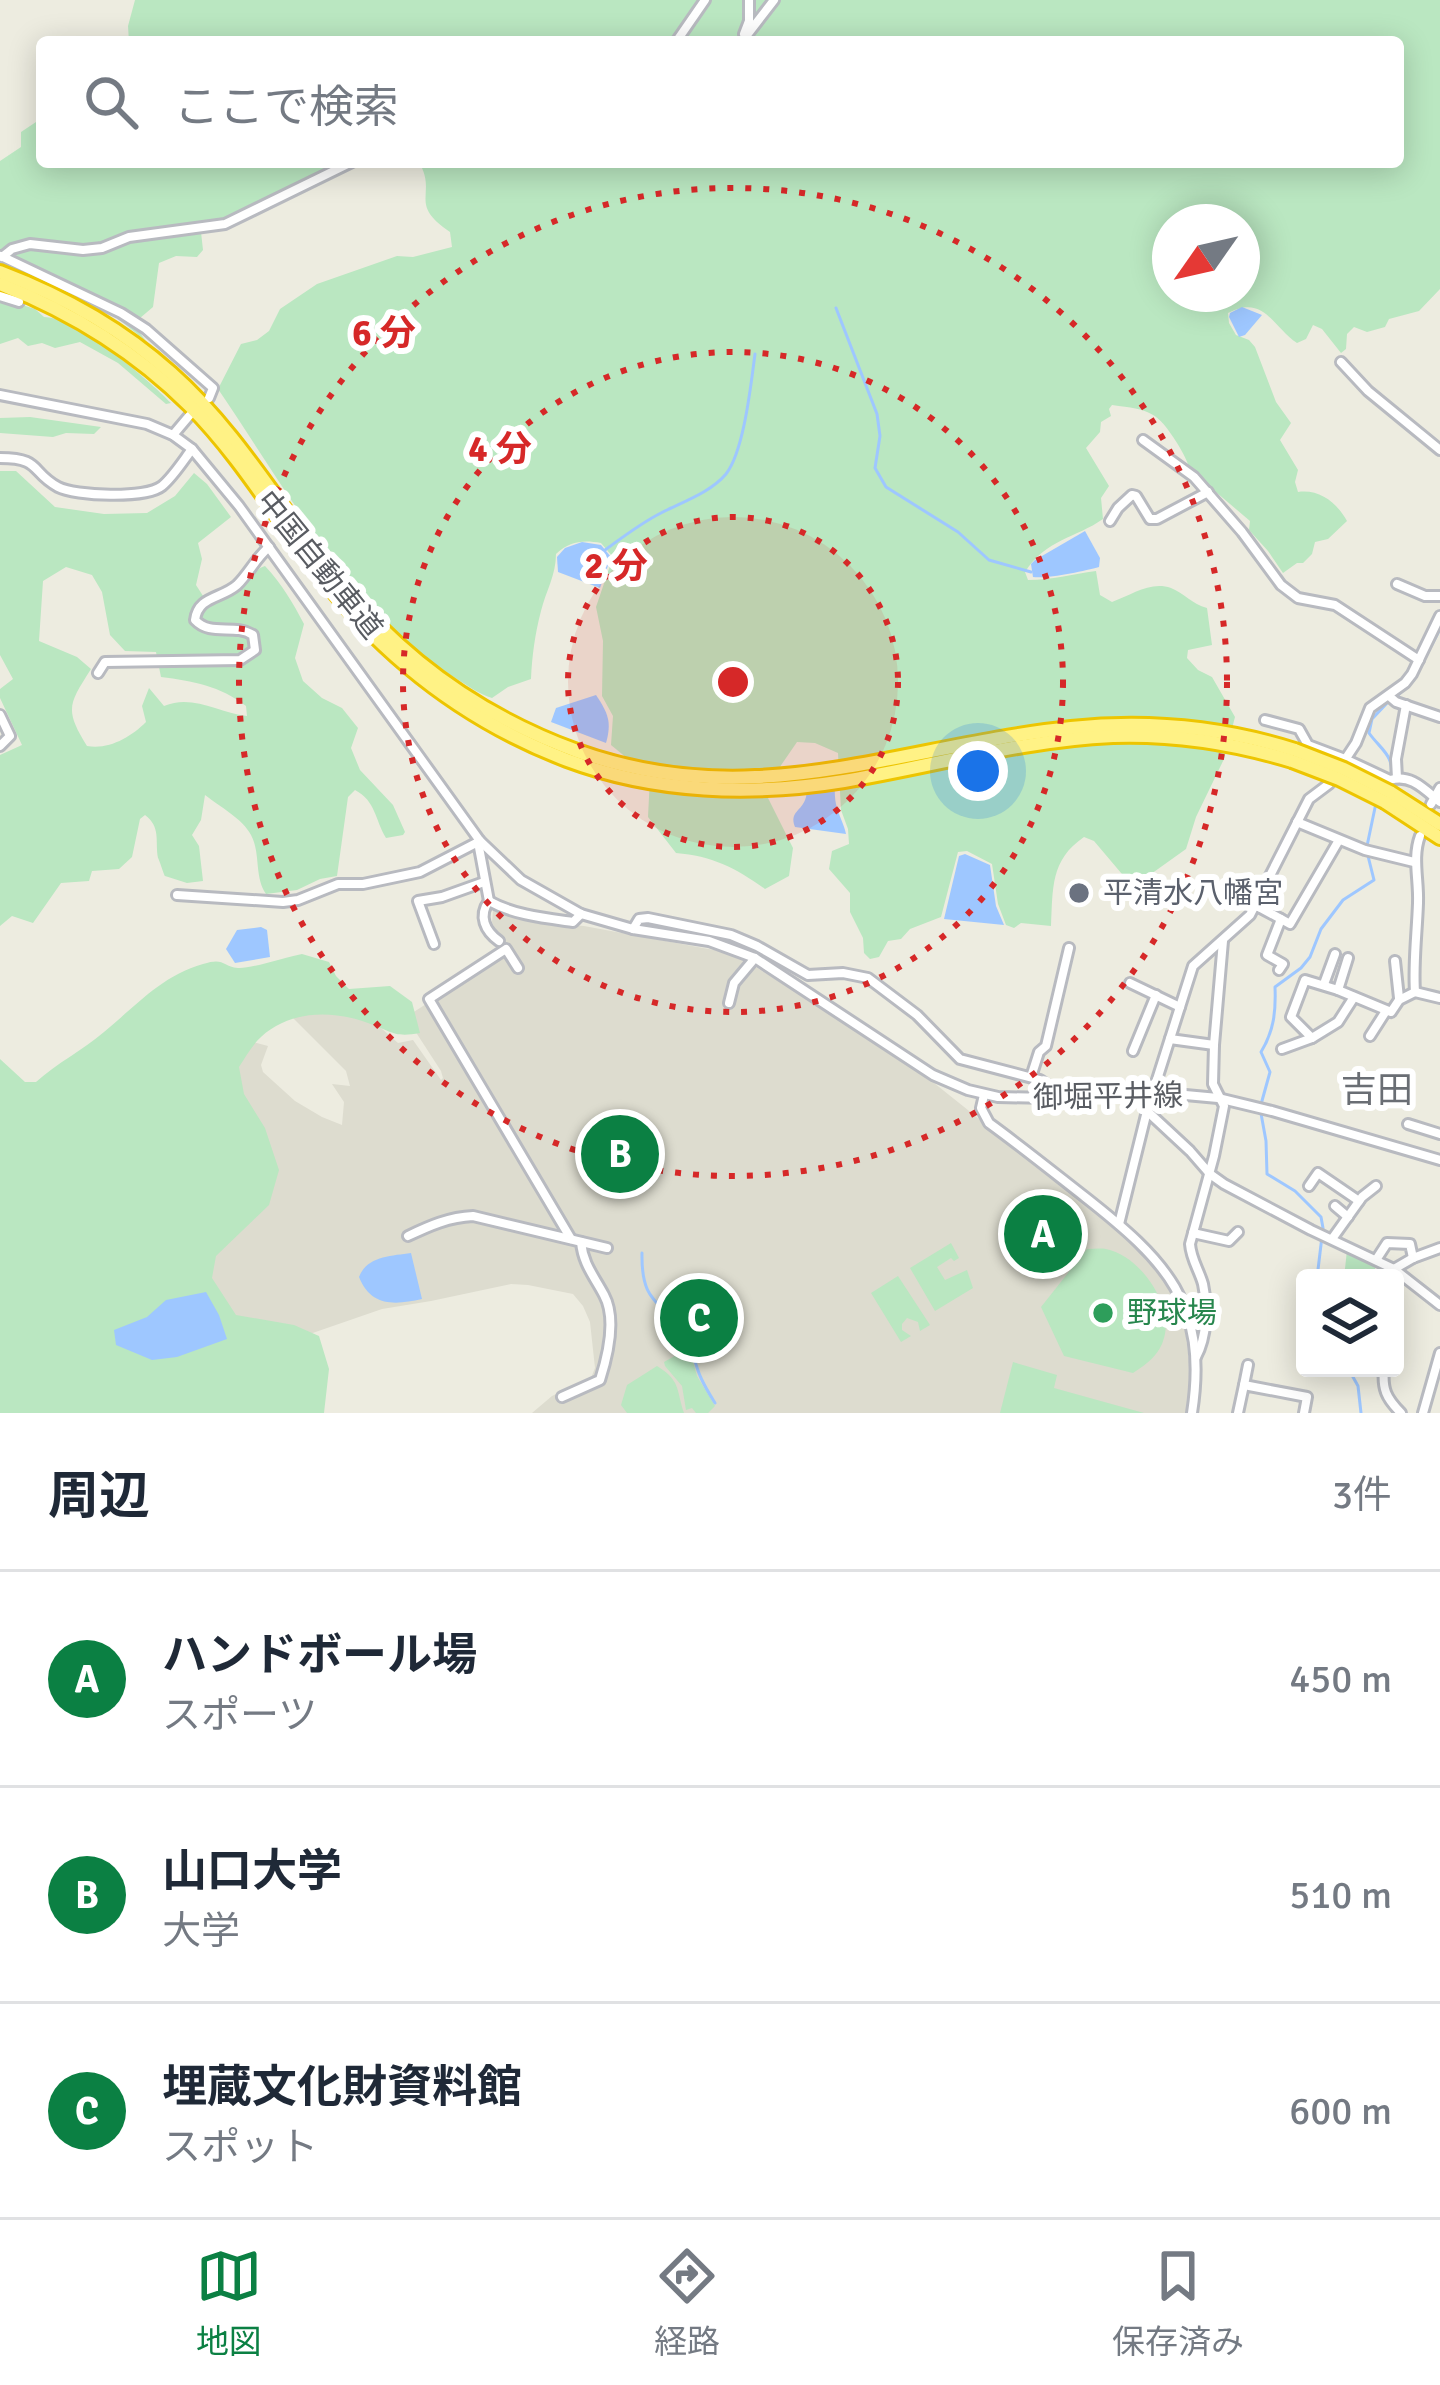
<!DOCTYPE html>
<html lang="ja">
<head>
<meta charset="utf-8">
<style>
	:root { --surface:#fff; --page:#f2f2f3; --text:#1f2937; --muted:#747a83; --line:#e0e1e3; --accent:#0b8043 }
	body { margin:0; font-family:Signika,"Noto Sans JP",sans-serif; background:var(--page); color:var(--text) }
	.controls { position:absolute; right:36px; bottom:36px; display:grid; overflow:hidden; border-radius:12px; box-shadow:0 6px 30px #0003 }
	.controls button { width:108px; height:108px; display:grid; place-items:center; padding:0; border:0; border-bottom:3px solid var(--line); background:var(--surface); color:var(--text); font:60px sans-serif }
	.compass { position:absolute; left:1152px; top:204px; width:108px; height:108px; border-radius:50%; background:var(--surface); box-shadow:0 6px 30px #0003; rotate:236deg }
	.you { position:absolute; left:978px; top:771px; width:42px; height:42px; margin:-30px; border:9px solid #fff; border-radius:50%; background:#1a73e8; box-shadow:0 0 0 18px #1a73e833 }
	.badge { display:grid; place-items:center; width:78px; height:78px; border-radius:50%; background:var(--accent); color:#fff; font-size:39px; font-weight:700 }
	.pin { position:absolute; translate:-50% -50%; border:6px solid #fff; box-shadow:0 3px 12px #0006 }
	.list { margin:0; padding:0; list-style:none }
	h2 { display:flex; justify-content:space-between; align-items:center; height:156px; margin:0; padding:0 48px; font-size:51px }
	h2 small { font-size:39px; font-weight:400; color:var(--muted) }
	.list li { display:grid; grid-template-columns:78px 1fr auto; gap:36px; align-items:center; box-sizing:border-box; height:216px; padding:0 48px; border-top:3px solid var(--line) }
	.list b { display:block; font-size:45px; white-space:nowrap }
	.list p { margin:0; font-size:39px; white-space:nowrap; color:var(--muted) }
	.list em { font-size:39px; font-style:normal; color:var(--muted) }
	.icon { flex:none; width:66px; height:66px; fill:none; stroke:currentColor; stroke-width:2; stroke-linecap:round; stroke-linejoin:round }
	.map { position:relative; flex:none; width:1440px; height:1413px; overflow:hidden }
	.search { position:absolute; background:var(--surface); box-shadow:0 6px 30px #0003; left:36px; right:36px; top:36px; height:132px; display:flex; align-items:center; gap:30px; box-sizing:border-box; padding:0 42px; border-radius:12px; color:var(--muted); font-size:45px }
	.sheet { height:804px; background:var(--surface) }
	nav { display:flex; justify-content:space-around; align-items:center; box-sizing:border-box; height:168px; border-top:3px solid var(--line); background:var(--surface); font-size:33px; color:var(--muted) }
	nav a { display:grid; justify-items:center; gap:6px }
	nav .on { color:var(--accent) }
	.map>svg:first-child { display:block }
	.education { fill:#dddccf }
	.green { fill:#bae7c1; fill-rule:evenodd }
	.water { fill:#9ec7ff }
	.lines { fill:none; stroke-linecap:round; stroke-linejoin:round }
	.stream { stroke:#9ec7ff; stroke-width:3 }
	.minor-casing { stroke:#b8bac0; stroke-width:14 }
	.highway-casing { stroke:#edc500; stroke-width:18 }
	.minor { stroke:#fff; stroke-width:8 }
	.highway { stroke:#fff285; stroke-width:12 }
	.highway-bridge-casing { stroke:#edc500; stroke-width:18; stroke-linecap:butt }
	.highway-bridge { stroke:#fff285; stroke-width:12 }
	.ring { fill:none; stroke:#d62828; stroke-width:6; stroke-dasharray:6 12 }
	.worship-dot { fill:#6b7280; stroke:#fff; stroke-width:4.5 }
	.leisure-dot { fill:#2e9e5b; stroke:#fff; stroke-width:4.5 }
	.labels { text-anchor:middle; dominant-baseline:central; stroke-width:12; stroke-linejoin:round; paint-order:stroke }
	.street-label { font-size:30px; fill:#595c62; stroke:#fff }
	.worship-label { font-size:30px; fill:#5b616d; stroke:#fff; text-anchor:start }
	.leisure-label { font-size:30px; fill:#27864d; stroke:#fff; text-anchor:start }
	.quarter-label { font-size:36px; fill:#6a6e74; stroke:#fff }
	.centre { fill:#d62828; stroke:#fff; stroke-width:6 }
	.ring-label { font-size:36px; text-anchor:middle; font-weight:bold; fill:#d62828; stroke:#fff; stroke-width:12; stroke-linejoin:round; paint-order:stroke }
</style>
</head>
<body>
<div class="map">
<svg width="1440" height="1413" viewBox="0 0 1440 1413">
	<rect width="100%" height="100%" fill="#edece0"/>
	<polygon class="education" points="493,910 534,922 584,926 714,950 743,959 909,1063 1112,1225 1152,1264 1166,1283 1185,1328 1191,1378 1186,1413 532,1413 552,1396 591,1378 595,1368 590,1322 583,1306 573,1294 528,1285 511,1284 431,1301 382,1309 304,1336 95,1319 249,1041 268,1046 261,1065 263,1072 295,1101 322,1117 342,1125 344,1102 332,1084 350,1086 346,1071 276,1001 364,1013 398,1043 413,1040 441,1080 443,1078 441,1071 406,1017 510,950 498,937 492,922"/>
	<g class="green">
		<path d="M135 0H1440V289L1419 311 1389 319 1385 327 1367 332 1354 327 1347 334 1346 349 1341 353 1322 329 1313 325 1306 339 1297 343C1272 326 1264 294 1228 313L1229 323 1236 335 1249 340 1255 347 1276 402 1291 423 1280 440 1298 470 1295 482 1298 492C1320 489 1337 503 1347 521L1328 539 1315 542 1312 554 1303 563H1297L1283 573 1268 551 1249 530 1250 521 1190 470C1187 460 1183 453 1177 443 1157 411 1150 410 1112 405L1109 409 1111 416 1101 422 1100 432 1086 448 1109 486 1101 498 1103 519C1076 538 1046 539 1025 572L1028 580C1052 580 1072 574 1096 571L1100 595 1112 602C1132 595 1150 581 1171 588 1184 593 1192 604 1207 608L1212 645 1188 650 1187 658 1198 670 1212 677 1235 717 1224 759 1196 817 1186 849 1151 874 1138 893 1094 841 1084 837C1050 860 1053 889 1051 926L1021 923 1014 928 1006 925 998 904 992 864 967 851 958 852 941 917 910 929 901 939 888 941 879 957 870 959 864 953 863 938 850 912V893L829 869 832 851 849 844 848 829 841 810 838 753 815 743 797 742 764 790 793 848 789 876 765 889C736 868 712 856 676 853L648 817 650 777 611 745 613 716 602 696 603 641 596 607 613 557 601 543C583 540 570 541 556 554 556 575 546 591 541 611 535 634 532 656 531 679L508 687 492 698C480 694 471 688 460 681 354 615 287 490 218 389L241 344 257 340 269 331 280 309 317 284 397 256 413 257 452 247 450 232C407 203 438 195 419 162H1398V42H192L178 37 170 42H129L128 26ZM1170 222H1242V294H1170Z"/>
		<path d="M42 118V162C66 162 91 167 114 162H340L229 217 207 223 201 232 203 250 197 257 176 256 159 263 153 307 133 324 146 341 117 318 0 262V161L21 147V132Z"/>
		<path d="M0 298 35 309 44 317C76 317 148 379 171 403L166 404 118 363 80 342 55 348 42 343 28 346 18 338 0 344Z"/>
		<polygon points="30,417 101,427 94,434 66,433 53,437 0,433 0,418"/>
		<path d="M0 471H16L55 507 104 514 147 513 175 496 194 473 207 484 231 517 198 543 202 559 196 585 205 599C232 604 243 586 260 568L265 566C282 584 293 603 304 624L295 658 303 681 322 698 342 708 358 728 351 748 360 770 393 805 405 832 403 835 386 838C375 820 376 801 355 790L348 797 337 876 320 879 297 890 266 894C254 876 261 854 251 835 243 819 219 806 205 795L201 820 192 835 199 846 203 881 187 883 165 876C164 875 159 859 158 858 155 840 161 827 145 815L140 819 132 857 119 869 92 871 89 881 61 883 33 923 12 916 0 926V755L22 745 0 698V689L13 679 0 655ZM66 567 92 575 102 592 110 635 125 651 156 652 161 677C193 681 220 686 246 706L247 716C218 713 193 694 164 706L149 688 142 706 146 722C131 737 109 750 87 746 64 709 69 704 91 669L77 657 39 641 43 581Z"/>
		<path d="M302 954 329 962 336 976 349 989 390 986 412 1002 420 1033C393 1038 392 1031 368 1023 333 1010 290 1010 261 1037 252 1045 245 1058 239 1067L244 1094 265 1128 279 1170 269 1205 216 1256 212 1278 236 1315 294 1325 319 1336 329 1369 324 1413H0V1059L25 1082H36C57 1063 83 1050 104 1032 136 1006 161 976 203 964 224 957 222 966 238 968 250 969 287 957 302 954Z"/>
		<polygon points="1046,1196 1080,1242 1039,1273 1005,1226"/>
		<polygon points="951,1243 959,1258 954,1261 951,1258 937,1267 945,1280 967,1270 973,1288 935,1311 910,1268"/>
		<path d="M1087 1249C1093 1249 1100 1248 1106 1249 1139 1255 1174 1304 1164 1338 1160 1354 1147 1364 1133 1373L1064 1356 1041 1307Z"/>
		<polygon points="1347,1250 1377,1264 1374,1271 1385,1278 1344,1278"/>
		<polygon points="898,1276 930,1325 920,1331 918,1322 907,1318 902,1324 902,1330 911,1336 901,1342 871,1293"/>
		<polygon points="689,1348 697,1376 715,1406 708,1413 696,1413 692,1408 686,1410 682,1386 665,1366 664,1362"/>
		<polygon points="1013,1362 1057,1375 1054,1388 1144,1413 1000,1413"/>
		<path d="M657 1366C681 1381 676 1389 684 1413H627L621 1405 627 1385Z"/>
	</g>
	<g class="water">
		<polygon points="1242,307 1262,315 1245,335 1239,337 1229,317 1230,313"/>
		<path d="M1085 531 1100 558 1099 567C1085 571 1047 579 1033 577L1031 564 1035 560Z"/>
		<polygon points="582,542 601,545 611,557 600,588 558,572 557,557 565,548"/>
		<path d="M596 695C608 713 612 722 606 743L551 722 556 708Z"/>
		<path d="M815 763C842 771 832 783 836 804 838 814 844 824 846 834L795 827C789 811 802 812 806 797 808 789 806 779 805 771Z"/>
		<polygon points="965,854 990,865 996,906 1004,925 944,919 959,856"/>
		<polygon points="261,927 267,930 270,957 235,963 226,949 237,930"/>
		<path d="M411 1253 422 1299C395 1305 371 1307 359 1277 367 1256 391 1256 411 1253Z"/>
		<polygon points="206,1292 219,1315 227,1339 177,1357 152,1360 116,1345 114,1330 147,1317 166,1300"/>
	</g>
	<g class="lines">
		<g class="stream">
			<polyline points="836,308 877,414 880,436 875,468 886,487 958,532 989,560 1031,572"/>
			<path d="M605 550C623 537 641 523 661 513 682 502 710 493 726 474 744 451 751 384 755 354"/>
			<polyline points="1396,697 1413,681 1440,629"/>
			<path d="M1388 702 1372 719 1369 733C1381 750 1396 756 1390 779"/>
			<polyline points="1367,846 1376,803"/>
			<path d="M642 1253C641 1304 660 1299 684 1334 693 1348 694 1363 701 1378 705 1387 710 1395 715 1403"/>
			<path d="M1317 1278 1323 1228 1321 1217 1295 1191 1267 1174 1266 1141 1260 1108 1270 1072 1261 1052C1274 1031 1276 1011 1275 987L1301 968 1310 957 1321 929 1343 900 1374 880 1368 856"/>
			<polyline points="1348,1368 1358,1386 1361,1413"/>
		</g>
		<g class="minor-casing">
			<g id="minor">
				<polyline points="749,0 749,21 744,34 747,35 774,0"/>
				<polyline points="676,42 705,0"/>
				<polyline points="1,256 121,313 146,329 213,388 209,398"/>
				<polyline points="2,257 12,249 30,244 83,250 102,248 129,237 225,224 352,162"/>
				<polyline points="0,296 19,302"/>
				<polyline points="1341,362 1368,391 1440,450"/>
				<polyline points="0,395 147,424 173,435 192,449 239,506 480,841 521,880 581,914 633,929 709,941 755,958 933,1075 968,1090 998,1097 1051,1098 1153,1092 1218,1098 1272,1111 1440,1160"/>
				<polyline points="173,435 189,416"/>
				<polyline points="1143,440 1194,477 1242,532 1281,585 1298,598 1335,605 1419,660"/>
				<path d="M0 458C42 458 30 472 58 487 75 496 146 499 162 486 173 477 183 461 192 449"/>
				<polyline points="1110,521 1118,508 1132,495 1136,496 1150,519 1157,519 1208,492"/>
				<polyline points="1397,584 1425,596 1440,596"/>
				<path d="M98 673 105 662 240 660 255 650 253 635C234 623 211 637 195 620 198 596 221 599 237 585 249 573 256 558 269 547"/>
				<polyline points="1389,696 1396,702 1440,717"/>
				<polyline points="0,715 10,736 0,746"/>
				<path d="M1265 720 1299 729 1308 745 1345 759 1390 780C1411 774 1423 788 1440 802"/>
				<polyline points="1397,778 1396,759 1406,705"/>
				<polyline points="1431,804 1440,788"/>
				<polyline points="1297,822 1365,850 1414,862"/>
				<polyline points="478,842 489,901"/>
				<polyline points="177,895 283,902 298,900 338,884 363,884 420,872 480,841"/>
				<path d="M489 901C514 915 544 918 573 922L581 914"/>
				<path d="M489 901C478 916 485 931 499 941"/>
				<polyline points="1255,905 1281,919 1267,955 1283,964 1279,970"/>
				<polyline points="1281,919 1290,924 1339,840"/>
				<polyline points="633,929 639,919 648,918 731,935 757,946 808,975 843,973 868,978 917,1015 960,1059 1040,1080 1046,1084 1051,1098"/>
				<polyline points="434,944 418,901 442,897 484,882"/>
				<polyline points="1348,958 1338,990 1391,1012 1399,1000 1415,992"/>
				<polyline points="1395,961 1399,998"/>
				<polyline points="518,968 506,949 429,999 571,1239"/>
				<polyline points="1130,983 1180,1007"/>
				<polyline points="1324,984 1335,954"/>
				<polyline points="1338,990 1305,980 1291,1017 1312,1038 1338,1022 1354,997"/>
				<path d="M1415 992C1413 963 1417 933 1418 903 1419 879 1412 858 1420 836"/>
				<polyline points="1415,992 1440,998"/>
				<polyline points="729,1003 734,983 755,958"/>
				<polyline points="1370,1036 1386,1011"/>
				<polyline points="1170,1039 1214,1045"/>
				<polyline points="1282,1049 1312,1038"/>
				<polyline points="1133,1051 1156,995"/>
				<polyline points="1031,1077 1039,1052 1046,1046 1069,948"/>
				<path d="M984 1095 981 1108 989 1123C1022 1147 1053 1172 1085 1197 1165 1260 1209 1303 1192 1413"/>
				<polyline points="1147,1111 1190,1151 1210,1174 1224,1184 1311,1230 1394,1269 1440,1305"/>
				<polyline points="1408,1124 1440,1134"/>
				<polyline points="1309,1186 1318,1173 1359,1201"/>
				<polyline points="1335,1206 1348,1217"/>
				<polyline points="1119,1224 1147,1111 1193,966 1250,915 1309,799 1329,784 1356,743 1370,708 1405,683 1412,674 1440,616"/>
				<polyline points="1193,1233 1229,1241 1238,1232"/>
				<path d="M408 1236C429 1226 449 1217 473 1216L607 1248"/>
				<polyline points="1332,1239 1362,1197 1376,1186"/>
				<polyline points="1376,1260 1387,1243 1410,1244 1413,1258"/>
				<polyline points="1394,1269 1413,1258 1440,1248"/>
				<path d="M1196 1357C1207 1337 1208 1306 1203 1284 1199 1270 1191 1259 1190 1244L1214 1156 1224 1106 1213 1084 1214 1045 1223 941"/>
				<path d="M1384 1368C1382 1389 1386 1398 1401 1413"/>
				<polyline points="1244,1385 1248,1365"/>
				<path d="M562 1397 600 1380C608 1355 617 1319 604 1295 594 1276 583 1264 581 1242"/>
				<polyline points="1238,1413 1244,1385 1307,1397 1304,1413"/>
				<polyline points="1423,1413 1440,1353"/>
			</g>
		</g>
		<g class="highway-casing">
			<g id="highway">
				<path d="M0 272C63 296 121 328 171 373 240 434 284 515 342 585 405 662 484 717 577 751 754 815 897 746 1071 728 1147 720 1222 727 1295 750"/>
				<path d="M0 284C71 312 135 351 190 406 239 455 275 516 317 571 383 657 465 721 567 760 655 793 752 796 844 781 934 766 1022 740 1113 736 1174 734 1233 743 1292 761"/>
				<polyline points="1390,792 1440,824"/>
				<polyline points="1385,802 1440,838"/>
			</g>
		</g>
		<use href="#minor" class="minor"/>
		<use href="#highway" class="highway"/>
		<g class="highway-bridge-casing">
			<g id="highway-bridge">
				<polyline points="1295,750 1344,769 1390,792"/>
				<polyline points="1292,761 1339,779 1385,802"/>
			</g>
		</g>
		<use href="#highway-bridge" class="highway-bridge"/>
	</g>
	<circle cx="733" cy="682" r="165" fill="#d62828" fill-opacity=".12"/>
	<g class="ring">
		<circle cx="733" cy="682" r="165"/>
		<circle cx="733" cy="682" r="330"/>
		<circle cx="733" cy="682" r="494"/>
	</g>
	<circle class="worship-dot" cx="1079" cy="893" r="12"/>
	<circle class="leisure-dot" cx="1103" cy="1313" r="12"/>
	<g class="labels">
		<g class="street-label">
			<text transform="translate(319 565) rotate(51)">中国自動車道</text>
			<text transform="translate(1108 1097) rotate(-1)">御堀平井線</text>
		</g>
		<g class="worship-label">
			<text x="1103" y="893">平清水八幡宮</text>
		</g>
		<g class="leisure-label">
			<text x="1127" y="1313">野球場</text>
		</g>
		<g class="quarter-label">
			<text x="1377" y="1090">吉田</text>
		</g>
	</g>
	<circle cx="733" cy="682" r="18" class="centre"/>
	<g class="ring-label">
		<text x="384" y="345">6 分</text>
		<text x="500" y="461">4 分</text>
		<text x="616" y="578">2 分</text>
	</g>
</svg>
<div class="controls">
<button><svg class="icon" aria-label="layers" viewBox="0 0 24 24"><path d="M12 4l9 5-9 5-9-5zM3 14l9 5 9-5"/></svg></button>
</div>
<svg class="compass" viewBox="-18 -18 36 36"><path d="M0-13l5 13h-10z" fill="#e53935"/><path d="M0 13l5-13h-10z" fill="#747a83"/></svg>
<div class="you"></div>
<div class="pin badge" style="left:1043px;top:1234px">A</div>
<div class="pin badge" style="left:620px;top:1154px">B</div>
<div class="pin badge" style="left:699px;top:1318px">C</div>
<div class="search"><svg class="icon" aria-label="search" viewBox="0 0 24 24"><circle cx="10" cy="10" r="6"/><path d="M15 15l6 6"/></svg>ここで検索</div>
</div>
<section class="sheet">
<h2>周辺<small>3件</small></h2>
<ul class="list">
<li><span class="badge">A</span><div><b>ハンドボール場</b><p>スポーツ</p></div><em>450 m</em></li>
<li><span class="badge">B</span><div><b>山口大学</b><p>大学</p></div><em>510 m</em></li>
<li><span class="badge">C</span><div><b>埋蔵文化財資料館</b><p>スポット</p></div><em>600 m</em></li>
</ul>
</section>
<nav>
<a class="on"><svg class="icon" aria-label="map" viewBox="0 0 24 24"><path d="M3 6l6-2 6 2 6-2v14l-6 2-6-2-6 2zM9 4v14M15 6v14"/></svg>地図</a>
<a><svg class="icon" aria-label="directions" viewBox="0 0 24 24"><path d="M12 3l9 9-9 9-9-9zM9 14v-3h6M13 9l2 2-2 2"/></svg>経路</a>
<a><svg class="icon" aria-label="saved" viewBox="0 0 24 24"><path d="M7 4h10v16l-5-4-5 4z"/></svg>保存済み</a>
</nav>
</body>
</html>
